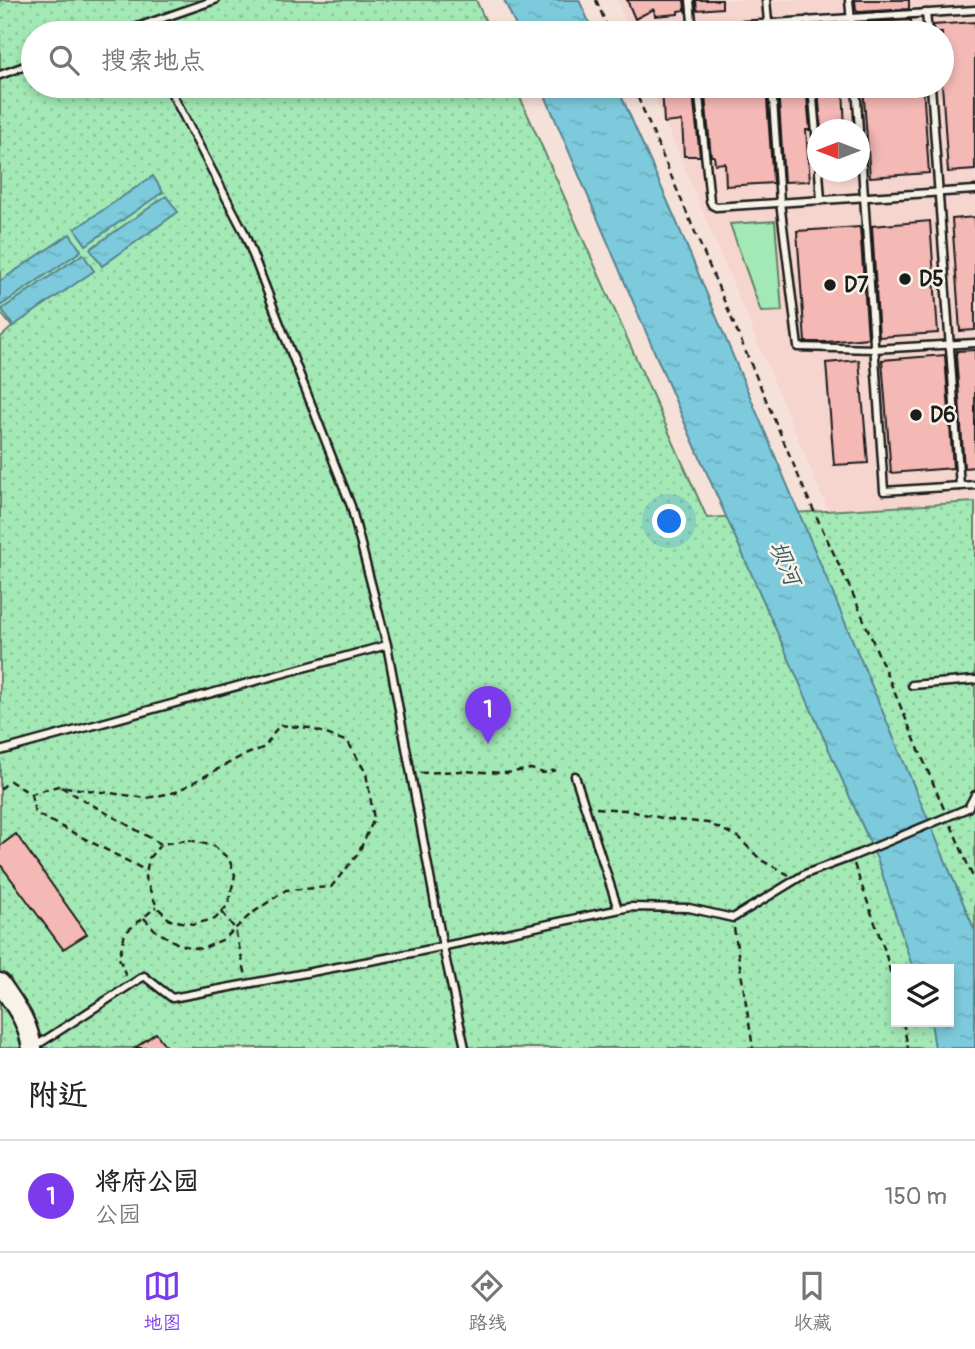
<!DOCTYPE html>
<html lang="zh">
<head>
<meta charset="utf-8">
<style>
	:root { --surface:#fff; --page:#f6f6f6; --text:#222; --muted:#767676; --line:#e0e0e0; --accent:#7c3aed }
	body { margin:0; font-family:Pangolin,"LXGW WenKai TC",sans-serif; background:var(--page); color:var(--text) }
	.controls { position:absolute; right:21px; bottom:21px; display:grid; overflow:hidden; border-radius:0px; box-shadow:0 4px 10px #0003 }
	.controls button { width:63px; height:63px; display:grid; place-items:center; padding:0; border:0; border-bottom:2px solid var(--line); background:var(--surface); color:var(--text); font:35px sans-serif }
	.compass { position:absolute; left:807px; top:119px; width:63px; height:63px; border-radius:50%; background:var(--surface); box-shadow:0 4px 10px #0003; rotate:270deg }
	.you { position:absolute; left:670px; top:522px; width:24px; height:24px; margin:-18px; border:5px solid #fff; border-radius:50%; background:#1a73e8; box-shadow:0 0 0 10px #1a73e833 }
	.badge { display:grid; place-items:center; width:46px; height:46px; border-radius:50%; background:var(--accent); color:#fff; font-size:23px; font-weight:700 }
	.pin { position:absolute; translate:-50% -58px; filter:drop-shadow(0 2px 4px #0008) }
	.pin::after { content:''; position:absolute; top:37px; width:24px; height:21px; background:inherit; clip-path:polygon(0 0,100% 0,50% 100%) }
	.list { margin:0; padding:0; list-style:none }
	h2 { display:flex; justify-content:space-between; align-items:center; height:91px; margin:0; padding:0 28px; font-size:30px }
	h2 small { font-size:23px; font-weight:400; color:var(--muted) }
	.list li { display:grid; grid-template-columns:46px 1fr auto; gap:21px; align-items:center; box-sizing:border-box; height:112px; padding:0 28px; border-top:2px solid var(--line) }
	.list b { display:block; font-size:26px; white-space:nowrap }
	.list p { margin:0; font-size:23px; white-space:nowrap; color:var(--muted) }
	.list em { font-size:23px; font-style:normal; color:var(--muted) }
	.icon { flex:none; width:38px; height:38px; fill:none; stroke:currentColor; stroke-width:2; stroke-linecap:round; stroke-linejoin:round }
	.map { position:relative; flex:none; width:975px; height:1048px; overflow:hidden }
	.search { position:absolute; background:var(--surface); box-shadow:0 4px 10px #0003; left:21px; right:21px; top:21px; height:77px; display:flex; align-items:center; gap:18px; box-sizing:border-box; padding:0 24px; border-radius:38px; color:var(--muted); font-size:26px }
	.sheet { height:203px; background:var(--surface) }
	nav { display:flex; justify-content:space-around; align-items:center; box-sizing:border-box; height:98px; border-top:2px solid var(--line); background:var(--surface); font-size:19px; color:var(--muted) }
	nav a { display:grid; justify-items:center; gap:4px }
	nav .on { color:var(--accent) }
	.map>svg:first-child { display:block }
	.built { fill:#f5d5ce; fill-rule:evenodd }
	.grass { fill:url(#grass-dots); stroke:#608268; stroke-width:2; fill-rule:evenodd }
	.garden { fill:#a3e9b5; stroke:#608268; stroke-width:2 }
	.water { fill:url(#water-ripples); stroke:#56848f; stroke-width:2 }
	.building { fill:#f4b8b5; stroke:#1c1c1c; stroke-width:2 }
	.lines { fill:none; stroke-linecap:round; stroke-linejoin:round }
	.lane-casing { stroke:#1c1c1c; stroke-width:11 }
	.secondary-casing { stroke:#1c1c1c; stroke-width:23 }
	.path { stroke:#1c1c1c; stroke-width:2.5; stroke-dasharray:7 5; stroke-linecap:butt }
	.lane { stroke:#f7f3e8; stroke-width:6 }
	.secondary { stroke:#f7f3e8; stroke-width:18 }
	.lane-bridge-casing { stroke:#1c1c1c; stroke-width:11; stroke-linecap:butt }
	.lane-bridge { stroke:#f7f3e8; stroke-width:6 }
	.poi-dot { fill:#1c1c1c; stroke:#f7f3e8; stroke-width:2.5 }
	.labels { text-anchor:middle; dominant-baseline:central; stroke-width:5; stroke-linejoin:round; paint-order:stroke }
	.poi-label { font-size:21px; font-weight:bold; fill:#1c1c1c; stroke:#f7f3e8; text-anchor:start }
	.water-label { font-size:23px; font-style:italic; fill:#3e595f; stroke:#f7f3e8 }
</style>
</head>
<body>
<div class="map">
<svg width="975" height="1048" viewBox="0 0 975 1048">
	<defs>
		<pattern id="grass-dots" width="8" height="8" patternUnits="userSpaceOnUse" patternTransform="scale(1.75)"><rect width="8" height="8" fill="#a3e9b5"/><path d="M2 2h.1M6 6h.1" fill="none" stroke="#8cc79b" stroke-width="1.8" stroke-linecap="round"/></pattern>
		<pattern id="water-ripples" width="26" height="14" patternUnits="userSpaceOnUse" patternTransform="scale(1.75)"><rect width="26" height="14" fill="#7dcadc"/><path d="M2 4q2-2 4 0t4 0M15 11q2-2 4 0t4 0" fill="none" stroke="#6badbc"/></pattern>
	</defs>
	<rect width="100%" height="100%" fill="#f6e1d9"/>
	<filter id="ink" filterUnits="userSpaceOnUse"><feTurbulence type="fractalNoise" baseFrequency=".0143" numOctaves="2"/><feDisplacementMap in="SourceGraphic" scale="14" xChannelSelector="R" yChannelSelector="G"/><feConvolveMatrix kernelMatrix="1 2 1 2 8 2 1 2 1" color-interpolation-filters="sRGB"/></filter>
	<g filter="url(#ink)">
		<path class="built" d="M617 0H975V502L828 510 650 86H942V33H630ZM818 130H860V172H818Z"/>
		<path class="grass" d="M0 0H476L491 33H33V86H515L707 518 975 502V1048H0V338L12 327 0 312ZM896 969H949V1022H896Z"/>
		<polygon class="garden" points="775,221 782,311 761,312 730,224"/>
		<g class="water">
			<polygon points="504,0 579,0 594,33 519,33"/>
			<polygon points="541,86 617,86 674,216 975,931 975,1048 935,1048 931,1022 949,1022 949,969 913,969 878,861 687,428"/>
			<polygon points="153,176 163,192 86,245 75,229"/>
			<polygon points="166,196 178,212 102,266 90,249"/>
			<polygon points="70,234 81,251 0,306 0,281"/>
			<polygon points="83,254 94,271 13,326 2,309"/>
		</g>
		<g class="building">
			<polygon points="627,0 684,0 685,10 678,11 678,14 655,16 654,9 635,19"/>
			<polygon points="696,0 722,0 722,8 697,10"/>
			<polygon points="855,0 909,0 909,9 858,12 856,10"/>
			<polygon points="911,20 912,33 859,33 859,23"/>
			<polygon points="975,22 975,170 948,172 942,84 942,33 934,33 933,25"/>
			<polygon points="662,86 692,86 700,156 684,156 682,121 664,123"/>
			<polygon points="704,86 766,86 773,183 726,186 725,163 715,164 714,156 711,156"/>
			<polygon points="778,86 806,86 810,130 806,130 810,181 784,182"/>
			<polygon points="818,86 843,86 845,130 821,130"/>
			<polygon points="863,86 923,86 929,173 870,177"/>
			<polygon points="975,217 975,330 960,331 952,219"/>
			<polygon points="930,221 938,333 879,337 872,226"/>
			<polygon points="860,227 868,338 826,342 805,342 797,231"/>
			<polygon points="975,350 975,467 964,468 956,355 957,351"/>
			<polygon points="945,355 953,468 891,473 882,360"/>
			<polygon points="859,360 868,463 834,465 826,363"/>
			<polygon points="16,834 87,934 63,949 0,864 0,846"/>
			<polygon points="156,1033 167,1048 135,1048"/>
		</g>
		<g class="lines">
			<g class="lane-casing">
				<g id="lane">
					<polyline points="690,0 693,33"/>
					<polyline points="766,0 769,33"/>
					<polyline points="849,0 852,33"/>
					<polyline points="926,13 928,33"/>
					<polyline points="808,20 809,33"/>
					<polyline points="652,31 975,10"/>
					<polyline points="120,33 215,0"/>
					<polyline points="0,75 33,63"/>
					<polyline points="168,86 244,232 351,506 387,645 443,947 465,1048"/>
					<polyline points="698,86 710,201 712,205 716,207 975,190"/>
					<polyline points="772,86 780,202 798,347 874,349 975,343"/>
					<polyline points="812,86 818,157"/>
					<polyline points="856,86 859,130"/>
					<polyline points="931,86 960,486"/>
					<polyline points="860,137 884,491 975,485"/>
					<polyline points="819,172 821,200"/>
					<polyline points="912,685 975,680"/>
					<polyline points="0,751 387,645"/>
					<polyline points="575,776 618,909"/>
					<polyline points="968,808 975,795"/>
					<polyline points="34,1047 144,976 172,998 402,955 630,907 689,908 733,918 805,874 851,857"/>
				</g>
			</g>
			<g class="secondary-casing">
				<path id="secondary" d="M0 983C16 1007 27 1019 32 1048"/>
			</g>
			<g class="path">
				<polyline points="596,0 610,33"/>
				<polyline points="633,86 806,494 855,599 944,809"/>
				<polyline points="420,773 460,771 507,773 531,769 543,773 556,770"/>
				<polyline points="61,787 161,844"/>
				<polyline points="0,789 10,781 31,794 58,786 147,798 176,792 240,757 265,747 279,725 310,728 348,742 366,773 374,819 358,854 331,887 286,890 251,914 224,939 202,949 180,945 156,931 143,917"/>
				<polyline points="31,794 35,813 145,870"/>
				<polyline points="596,808 625,810 667,819 708,823 738,837 761,860 789,875"/>
				<polyline points="951,825 975,882"/>
				<polygon points="189,840 214,846 229,859 235,875 228,905 215,919 193,924 170,920 157,907 145,878 149,858 161,844"/>
				<polyline points="854,864 885,951 896,996"/>
				<polyline points="222,912 235,929 246,976"/>
				<polyline points="734,928 753,1048"/>
				<polyline points="126,976 119,958 125,933 156,907"/>
				<polyline points="903,1022 908,1048"/>
			</g>
			<use href="#lane" class="lane"/>
			<use href="#secondary" class="secondary"/>
			<g class="lane-bridge-casing">
				<polyline id="lane-bridge" points="851,857 968,808"/>
			</g>
			<use href="#lane-bridge" class="lane-bridge"/>
		</g>
	</g>
	<g class="poi-dot">
		<circle cx="905" cy="279" r="7"/>
		<circle cx="830" cy="285" r="7"/>
		<circle cx="916" cy="415" r="7"/>
	</g>
	<g class="labels">
		<g class="poi-label">
			<text x="919" y="279">D5</text>
			<text x="844" y="285">D7</text>
			<text x="930" y="415">D6</text>
		</g>
		<g class="water-label">
			<text transform="translate(785 563) rotate(67)">坝河</text>
		</g>
	</g>
</svg>
<div class="controls">
<button><svg class="icon" aria-label="layers" viewBox="0 0 24 24"><path d="M12 4l9 5-9 5-9-5zM3 14l9 5 9-5"/></svg></button>
</div>
<svg class="compass" viewBox="-18 -18 36 36"><path d="M0-13l5 13h-10z" fill="#e53935"/><path d="M0 13l5-13h-10z" fill="#767676"/></svg>
<div class="you"></div>
<div class="pin badge" style="left:488px;top:744px">1</div>
<div class="search"><svg class="icon" aria-label="search" viewBox="0 0 24 24"><circle cx="10" cy="10" r="6"/><path d="M15 15l6 6"/></svg>搜索地点</div>
</div>
<section class="sheet">
<h2>附近<small></small></h2>
<ul class="list">
<li><span class="badge">1</span><div><b>将府公园</b><p>公园</p></div><em>150 m</em></li>
</ul>
</section>
<nav>
<a class="on"><svg class="icon" aria-label="map" viewBox="0 0 24 24"><path d="M3 6l6-2 6 2 6-2v14l-6 2-6-2-6 2zM9 4v14M15 6v14"/></svg>地图</a>
<a><svg class="icon" aria-label="directions" viewBox="0 0 24 24"><path d="M12 3l9 9-9 9-9-9zM9 14v-3h6M13 9l2 2-2 2"/></svg>路线</a>
<a><svg class="icon" aria-label="saved" viewBox="0 0 24 24"><path d="M7 4h10v16l-5-4-5 4z"/></svg>收藏</a>
</nav>
</body>
</html>
